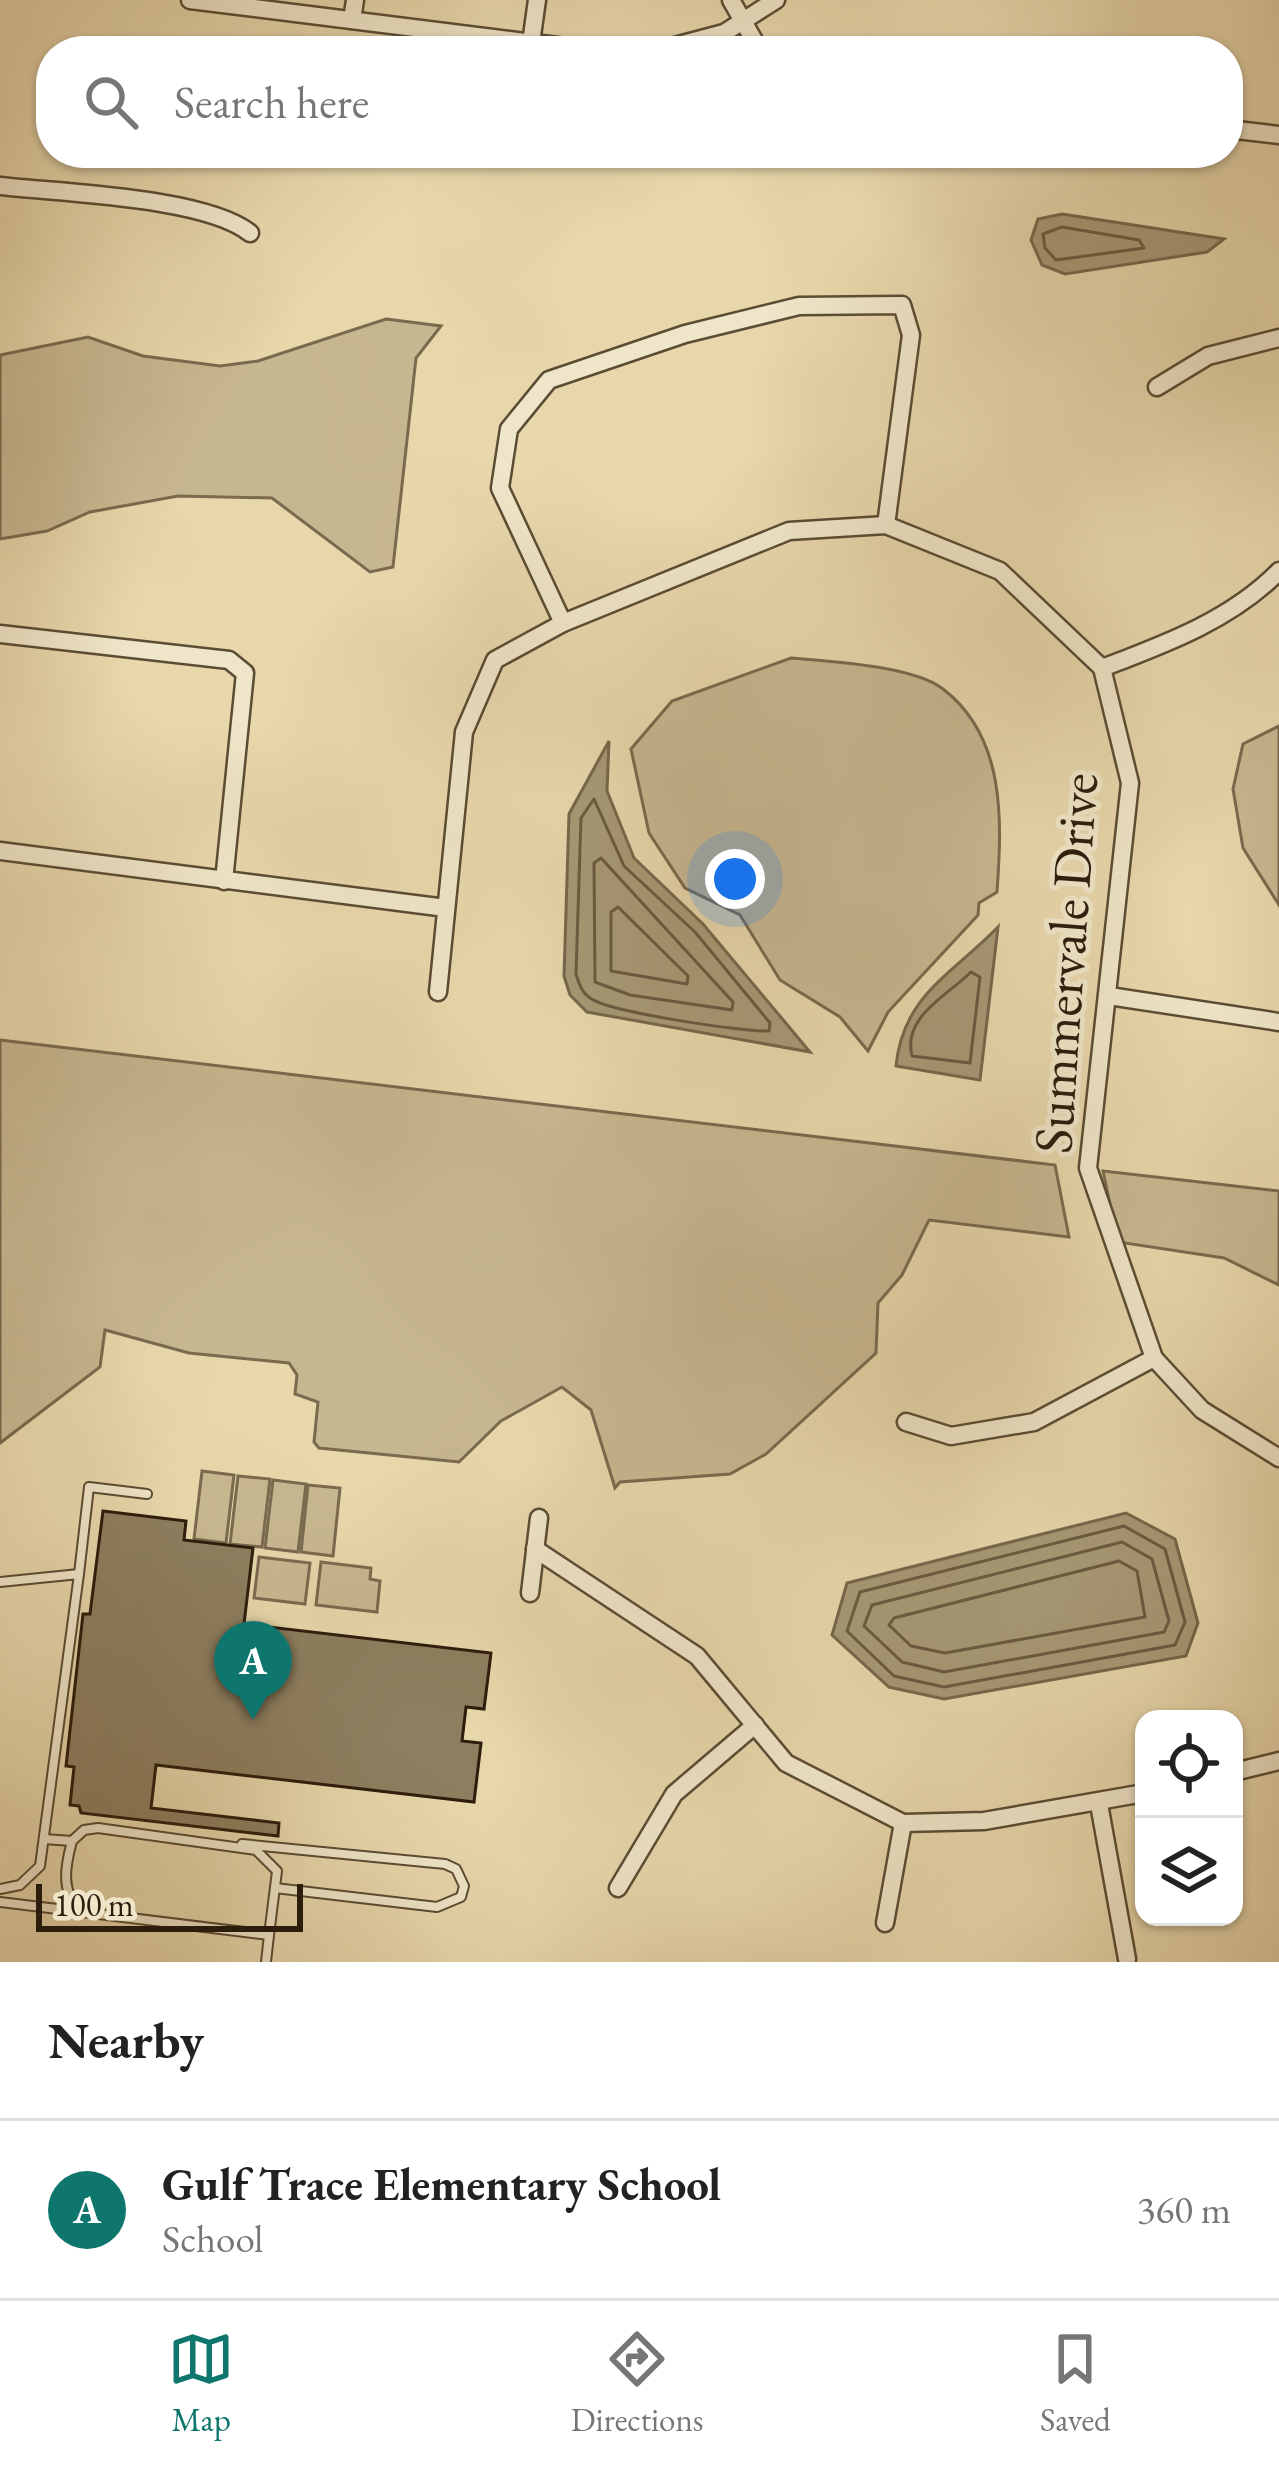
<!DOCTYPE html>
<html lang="en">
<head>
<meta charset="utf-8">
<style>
	:root { --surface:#fff; --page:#f6f6f6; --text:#222; --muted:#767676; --line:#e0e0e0; --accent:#0f766e }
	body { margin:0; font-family:"EB Garamond",serif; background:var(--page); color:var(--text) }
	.controls { position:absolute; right:36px; bottom:36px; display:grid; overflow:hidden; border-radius:24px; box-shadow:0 3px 9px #0004 }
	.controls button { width:108px; height:108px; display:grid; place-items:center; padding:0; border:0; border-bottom:3px solid var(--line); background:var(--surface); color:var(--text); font:60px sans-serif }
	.scale { position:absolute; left:36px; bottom:30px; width:267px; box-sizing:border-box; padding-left:12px; border:6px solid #2c1d0c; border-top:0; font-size:33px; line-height:42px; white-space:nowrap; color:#2c1d0c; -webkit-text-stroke:9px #efe5c8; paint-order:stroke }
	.you { position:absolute; left:735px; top:879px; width:42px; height:42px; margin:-30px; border:9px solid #fff; border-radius:50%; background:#1a73e8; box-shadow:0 0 0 18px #1a73e833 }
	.badge { display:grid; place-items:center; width:78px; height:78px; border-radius:50%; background:var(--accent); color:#fff; font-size:39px; font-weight:700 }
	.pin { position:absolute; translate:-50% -99px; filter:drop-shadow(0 3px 6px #0008) }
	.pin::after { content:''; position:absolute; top:63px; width:42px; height:36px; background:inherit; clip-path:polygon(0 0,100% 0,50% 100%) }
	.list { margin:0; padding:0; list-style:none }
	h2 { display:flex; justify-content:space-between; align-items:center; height:156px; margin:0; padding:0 48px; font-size:51px }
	h2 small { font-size:39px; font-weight:400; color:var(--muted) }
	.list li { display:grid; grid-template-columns:78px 1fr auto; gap:36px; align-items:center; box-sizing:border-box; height:180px; padding:0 48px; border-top:3px solid var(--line) }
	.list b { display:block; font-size:45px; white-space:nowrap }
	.list p { margin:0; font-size:39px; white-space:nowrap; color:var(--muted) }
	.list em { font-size:39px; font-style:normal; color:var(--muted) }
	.icon { flex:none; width:66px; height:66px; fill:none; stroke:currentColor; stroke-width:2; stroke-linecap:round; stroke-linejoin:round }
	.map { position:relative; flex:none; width:1279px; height:1962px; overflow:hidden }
	.search { position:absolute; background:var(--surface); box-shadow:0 3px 9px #0004; left:36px; right:36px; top:36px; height:132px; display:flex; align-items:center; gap:30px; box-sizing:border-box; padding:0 42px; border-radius:48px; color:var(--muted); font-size:45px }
	.sheet { height:336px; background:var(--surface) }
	nav { display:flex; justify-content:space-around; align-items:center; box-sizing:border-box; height:168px; border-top:3px solid var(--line); background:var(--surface); font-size:33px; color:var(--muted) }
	nav a { display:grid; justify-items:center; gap:6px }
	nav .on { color:var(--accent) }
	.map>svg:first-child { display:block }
	.green { fill:#c7b790; stroke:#7a6a4e; stroke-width:3 }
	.water { fill:#a79875; stroke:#76674b; stroke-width:3 }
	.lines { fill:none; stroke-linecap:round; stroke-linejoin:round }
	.shore { stroke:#6a5a40; stroke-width:3 }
	.building { fill:#8d7e5f; stroke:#2c1d0c; stroke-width:3 }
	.service-casing { stroke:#5b4c34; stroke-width:12 }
	.minor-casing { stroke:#5b4c34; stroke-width:21 }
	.service { stroke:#efe5c8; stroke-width:8 }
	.minor { stroke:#efe5c8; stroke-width:16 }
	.labels { text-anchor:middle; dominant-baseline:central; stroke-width:10; stroke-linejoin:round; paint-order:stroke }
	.street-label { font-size:54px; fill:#2c1d0c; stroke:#efe5c8 }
</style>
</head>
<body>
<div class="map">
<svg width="1279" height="1962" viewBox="0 0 1279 1962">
	<rect width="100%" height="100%" fill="#e7d7ab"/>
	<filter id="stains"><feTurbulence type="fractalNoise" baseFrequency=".00167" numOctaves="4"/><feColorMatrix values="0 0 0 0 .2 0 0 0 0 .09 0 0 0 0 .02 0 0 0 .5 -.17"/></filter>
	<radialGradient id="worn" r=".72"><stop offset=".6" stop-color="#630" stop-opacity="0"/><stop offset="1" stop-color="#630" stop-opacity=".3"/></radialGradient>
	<g class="green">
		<polygon points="386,319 441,326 416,358 393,567 370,572 272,498 178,496 90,512 47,531 0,539 0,355 88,337 143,356 220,366 258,361"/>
		<path d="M791 658C828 661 914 666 943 689 1006 737 1002 821 997 892L979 903 978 915 888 1012 868 1051 840 1017 780 980 740 915 685 888 649 833 631 749 672 701Z"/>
		<polygon points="1279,726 1279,905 1243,848 1233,789 1243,744"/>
		<polygon points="0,1040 1055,1165 1069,1237 929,1220 902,1275 878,1303 876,1353 766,1454 730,1474 620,1482 615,1488 591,1410 562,1387 501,1421 459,1462 319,1448 314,1442 318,1402 295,1394 297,1375 289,1363 189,1353 105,1330 100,1367 0,1443"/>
		<polygon points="1103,1171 1279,1191 1279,1285 1224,1258 1118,1242"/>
		<polygon points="202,1471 234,1475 226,1543 194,1539"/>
		<polygon points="238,1476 270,1479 262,1547 230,1544"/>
		<polygon points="273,1480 306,1484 298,1552 265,1548"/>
		<polygon points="308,1485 340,1488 333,1556 301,1552"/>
		<polygon points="259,1557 310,1563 305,1604 254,1598"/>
		<polygon points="321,1562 371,1568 370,1579 380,1581 377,1612 316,1605"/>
	</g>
	<g class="water">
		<polygon points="1062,214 1224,239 1207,252 1065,274 1042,265 1031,240 1038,219"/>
		<polygon points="609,741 607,791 634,858 703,924 810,1052 587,1012 570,995 564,976 569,814"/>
		<path d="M998 927 980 1080 896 1066C903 996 950 976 998 927Z"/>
		<polygon points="1126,1513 1175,1539 1198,1623 1186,1656 944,1699 889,1687 832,1635 847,1583"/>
	</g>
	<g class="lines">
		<g class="shore">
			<polygon points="1062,227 1139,240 1144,248 1056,260 1045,248 1043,234"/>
			<path d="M594 799 624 866 695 932 770 1023 769 1031C743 1032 608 1012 590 998 581 992 579 983 576 974L581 818Z"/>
			<polygon points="601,858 733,1002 732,1010 630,995 595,982 594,863"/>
			<polygon points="618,907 688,976 687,984 611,971 611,912"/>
			<path d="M971 972 980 977 970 1063 912 1056C902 1017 947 996 971 972Z"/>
			<polygon points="1124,1526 1165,1549 1185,1622 1175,1645 944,1687 894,1676 847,1631 860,1592"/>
			<polygon points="1122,1542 1152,1559 1169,1621 1164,1632 944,1672 902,1662 864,1626 872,1605"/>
			<polygon points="1119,1561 1137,1571 1145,1617 945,1653 911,1646 889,1625 894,1618"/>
		</g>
	</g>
	<polygon class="building" points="103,1511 186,1521 184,1540 253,1548 244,1624 491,1653 484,1709 466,1707 462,1741 481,1743 474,1802 156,1765 151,1808 279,1823 278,1836 81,1813 79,1806 70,1805 74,1767 66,1766 83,1614 90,1614"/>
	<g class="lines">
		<g class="service-casing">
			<g id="service">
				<polyline points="79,1574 89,1487 147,1494"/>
				<polyline points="0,1582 79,1574 40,1866 20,1885 0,1889"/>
				<path d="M72 1841C65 1867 60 1893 82 1911"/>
				<polyline points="242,1844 445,1864 456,1869 464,1886 461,1897 437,1907 275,1888"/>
				<polyline points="0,1902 269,1935 277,1871 256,1850 98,1828 84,1830 72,1841 44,1839"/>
				<polyline points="266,1962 269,1935"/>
			</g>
		</g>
		<g class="minor-casing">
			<g id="minor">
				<polyline points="190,0 598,51"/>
				<polyline points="731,0 760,51"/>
				<polyline points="352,20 355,0"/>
				<polyline points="531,43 537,0"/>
				<polyline points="656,51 724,33 776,0"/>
				<polyline points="1228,129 1279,135"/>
				<path d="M0 186C61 193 205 197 250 233"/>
				<polyline points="1157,387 1208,356 1279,338"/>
				<polyline points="563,623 500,488 509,429 549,380 685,334 799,306 902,305 911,335 886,525"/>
				<polyline points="0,634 229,660 245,673 224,881"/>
				<path d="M1102 668C1165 644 1231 620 1279 571"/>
				<polyline points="0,851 446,908"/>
				<polyline points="438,992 464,732 495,660 563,623 789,531 886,525 1000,571 1102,668 1130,783 1088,1168 1154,1358 1202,1410 1279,1458"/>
				<polyline points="1109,996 1279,1022"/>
				<polyline points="906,1422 951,1436 1034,1422 1154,1358"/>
				<polyline points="535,1549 697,1656 786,1763 903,1823 984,1821 1144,1793"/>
				<polyline points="530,1593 539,1518"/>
				<polyline points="1234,1772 1279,1761"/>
				<polyline points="1099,1804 1127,1959"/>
				<polyline points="618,1888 674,1794 755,1725"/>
				<polyline points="885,1923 903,1823"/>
			</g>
		</g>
		<use href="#service" class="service"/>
		<use href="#minor" class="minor"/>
	</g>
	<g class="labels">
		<g class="street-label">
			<text transform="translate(1065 963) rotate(-86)">Summervale Drive</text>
		</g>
	</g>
	<rect width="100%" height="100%" filter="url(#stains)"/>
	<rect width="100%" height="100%" fill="url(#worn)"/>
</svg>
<div class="controls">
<button><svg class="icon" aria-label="locate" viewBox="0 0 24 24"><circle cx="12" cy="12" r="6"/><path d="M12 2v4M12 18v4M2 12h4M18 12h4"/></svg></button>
<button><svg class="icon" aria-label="layers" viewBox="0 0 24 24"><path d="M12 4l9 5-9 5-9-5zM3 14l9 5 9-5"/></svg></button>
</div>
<div class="scale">100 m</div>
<div class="you"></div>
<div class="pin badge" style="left:253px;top:1720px">A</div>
<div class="search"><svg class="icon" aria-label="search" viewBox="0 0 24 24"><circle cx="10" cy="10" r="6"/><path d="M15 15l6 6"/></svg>Search here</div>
</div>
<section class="sheet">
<h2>Nearby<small></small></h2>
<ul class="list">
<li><span class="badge">A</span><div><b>Gulf Trace Elementary School</b><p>School</p></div><em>360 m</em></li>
</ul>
</section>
<nav>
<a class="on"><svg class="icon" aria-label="map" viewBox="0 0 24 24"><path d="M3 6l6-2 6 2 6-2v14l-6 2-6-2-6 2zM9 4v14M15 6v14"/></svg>Map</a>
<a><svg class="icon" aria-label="directions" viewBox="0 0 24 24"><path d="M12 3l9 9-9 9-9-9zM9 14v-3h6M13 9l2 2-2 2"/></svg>Directions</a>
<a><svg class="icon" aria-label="saved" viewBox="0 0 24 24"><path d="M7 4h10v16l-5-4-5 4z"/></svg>Saved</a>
</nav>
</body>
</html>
